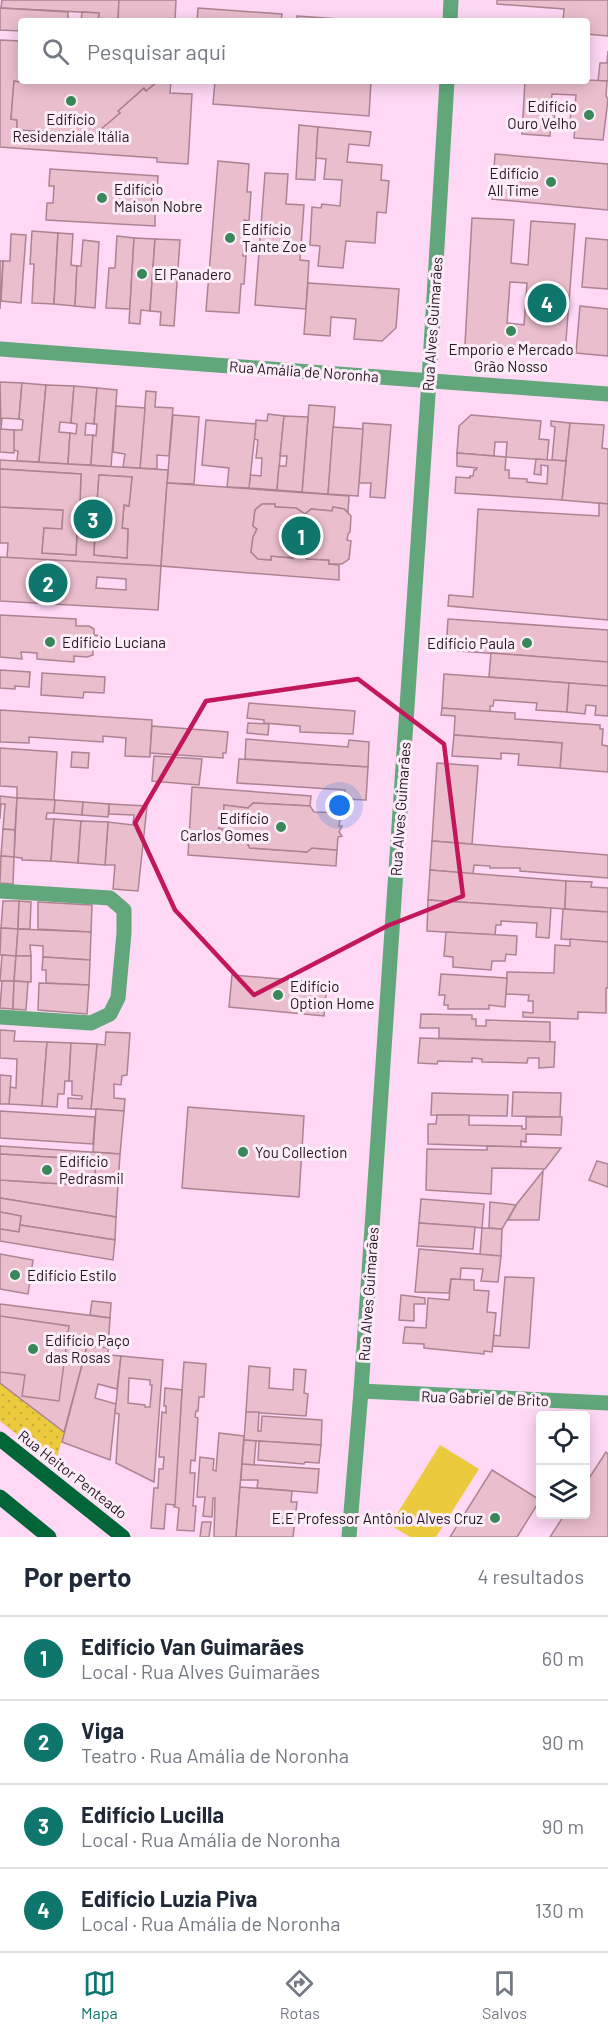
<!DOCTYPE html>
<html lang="pt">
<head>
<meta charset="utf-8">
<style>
	:root { --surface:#fff; --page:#f6f6f7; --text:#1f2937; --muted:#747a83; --line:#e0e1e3; --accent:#0f766e }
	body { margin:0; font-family:Barlow,sans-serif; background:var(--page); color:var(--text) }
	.controls { position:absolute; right:18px; bottom:18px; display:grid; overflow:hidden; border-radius:6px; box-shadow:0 3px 15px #0003 }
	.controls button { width:54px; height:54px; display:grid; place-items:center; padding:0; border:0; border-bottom:2px solid var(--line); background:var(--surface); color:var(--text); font:30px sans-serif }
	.you { position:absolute; left:340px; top:806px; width:21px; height:21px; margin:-15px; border:4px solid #fff; border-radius:50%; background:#1a73e8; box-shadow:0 0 0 9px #1a73e833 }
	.badge { display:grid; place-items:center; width:39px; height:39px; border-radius:50%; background:var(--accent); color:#fff; font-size:20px; font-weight:700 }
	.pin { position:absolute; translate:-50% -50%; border:3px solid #fff; box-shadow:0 2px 6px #0006 }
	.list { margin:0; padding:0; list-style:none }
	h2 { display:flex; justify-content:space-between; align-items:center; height:78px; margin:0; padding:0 24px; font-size:26px }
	h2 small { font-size:20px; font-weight:400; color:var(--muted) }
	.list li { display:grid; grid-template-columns:39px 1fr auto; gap:18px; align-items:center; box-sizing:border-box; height:84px; padding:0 24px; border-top:2px solid var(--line) }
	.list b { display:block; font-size:22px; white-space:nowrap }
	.list p { margin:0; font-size:20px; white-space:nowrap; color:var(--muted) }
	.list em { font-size:20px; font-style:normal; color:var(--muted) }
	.icon { flex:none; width:33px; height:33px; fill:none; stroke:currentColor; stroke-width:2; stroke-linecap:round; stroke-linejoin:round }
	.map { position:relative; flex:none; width:608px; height:1537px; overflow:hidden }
	.search { position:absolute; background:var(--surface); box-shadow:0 3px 15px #0003; left:18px; right:18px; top:18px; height:66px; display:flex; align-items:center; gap:15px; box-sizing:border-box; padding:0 21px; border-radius:6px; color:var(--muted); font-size:22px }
	.sheet { height:414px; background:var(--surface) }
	nav { display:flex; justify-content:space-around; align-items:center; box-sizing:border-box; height:84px; border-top:2px solid var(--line); background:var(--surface); font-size:16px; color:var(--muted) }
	nav a { display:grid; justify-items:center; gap:3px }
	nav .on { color:var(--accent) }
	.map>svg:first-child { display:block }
	.garden { fill:url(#garden-dots) }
	.pitch { fill:#ecca3d }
	.building { fill:#ebbece; stroke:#ad8392; stroke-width:1.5; fill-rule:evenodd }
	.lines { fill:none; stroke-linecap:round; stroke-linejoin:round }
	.minor { stroke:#62a77b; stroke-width:15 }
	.major { stroke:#026538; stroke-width:15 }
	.marked { fill:none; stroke:#c2185b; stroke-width:4.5; stroke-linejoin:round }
	.poi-dot { fill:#388859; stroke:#fdedf9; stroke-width:2 }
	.labels { text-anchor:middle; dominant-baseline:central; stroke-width:6; stroke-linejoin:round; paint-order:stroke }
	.poi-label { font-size:15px; fill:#251822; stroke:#fdedf9; text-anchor:start }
	.street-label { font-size:15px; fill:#251822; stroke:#fdedf9 }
</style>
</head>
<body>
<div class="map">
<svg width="608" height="1537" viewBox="0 0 608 1537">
	<defs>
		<pattern id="garden-dots" width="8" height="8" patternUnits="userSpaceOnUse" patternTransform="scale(1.5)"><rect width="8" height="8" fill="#ecca3d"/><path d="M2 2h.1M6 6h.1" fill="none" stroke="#caad35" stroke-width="1.8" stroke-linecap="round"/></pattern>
	</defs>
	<rect width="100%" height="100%" fill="#fed8f4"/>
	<polygon class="garden" points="0,1383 64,1432 55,1465 0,1421"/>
	<polygon class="pitch" points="440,1445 479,1469 436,1537 410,1537 390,1525"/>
	<g class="building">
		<polygon points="2,0 119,0 118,21 98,21 99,13 1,8"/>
		<polygon points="119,0 176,0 175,21 118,21"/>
		<polygon points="497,0 608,0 608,36 587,34 587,21 563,21 564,9 497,4"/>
		<polygon points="0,8 68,12 68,21 21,21 21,31 0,30"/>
		<polygon points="198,8 282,14 281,21 197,21"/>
		<polygon points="82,12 99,13 98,21 81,21"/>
		<polygon points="297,16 339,19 361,21 297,21"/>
		<polygon points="0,40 21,41 20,82 14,81 11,119 17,120 17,130 95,134 120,113 118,111 144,88 146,91 158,81 171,81 170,93 192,94 188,164 157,162 157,158 0,147"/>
		<polygon points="608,51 608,81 598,81 600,63 607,63"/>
		<polygon points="20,72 21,81 158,81 146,91 144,88 118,111 120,113 95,134 17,130 17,120 11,119 14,81 20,82"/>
		<polygon points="587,80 607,81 606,96 608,99 603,140 574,138 575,125 570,125 571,107 575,107 576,95 552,94 551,107 555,108 554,124 551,123 550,136 522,134 525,81"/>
		<polygon points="215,81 371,81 369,116 213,104"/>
		<polygon points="299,125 318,127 315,180 296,179"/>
		<polygon points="318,127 371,132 369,146 349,144 347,162 382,165 381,180 389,181 386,213 377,212 375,243 346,241 343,268 318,266 320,246 310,245 312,207 321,208 322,204 340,206 342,180 324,179 326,159 316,158"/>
		<polygon points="495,154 608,164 608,210 492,199"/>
		<polygon points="218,161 249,164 247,192 251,192 249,221 244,220 244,226 250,226 248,250 243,250 243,256 246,256 244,284 241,284 239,313 206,311"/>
		<polygon points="50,169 158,176 157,192 152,192 151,210 155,210 155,226 46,220 47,203 53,203 54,186 49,186"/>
		<polygon points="265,173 288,174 286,204 304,205 300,260 309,261 306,309 255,305"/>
		<path d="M472 218 514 220 511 263 528 265 531 221 575 224 565 353 467 346 465 344ZM510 282 527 283 524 325 507 323Z"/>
		<polygon points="32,231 58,233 54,304 32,303 34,264 30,264"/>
		<polygon points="58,233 73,234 71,265 77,266 75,306 54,304"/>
		<polygon points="11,234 26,235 21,303 1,301 3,261 10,261"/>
		<polygon points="117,236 134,238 130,309 106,308 109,268 115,268"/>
		<polygon points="134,238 155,239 150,311 141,310 140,324 129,323"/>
		<polygon points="586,238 608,240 608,289 582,287"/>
		<polygon points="155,239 180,240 174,326 160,325 161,312 150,311"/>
		<polygon points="83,240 99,242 95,308 75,306 77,266 81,266"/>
		<polygon points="0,261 3,261 0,309"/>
		<polygon points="308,283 399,289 396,328 382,341 354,339 356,319 331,317 330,336 304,334"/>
		<polygon points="580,306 608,309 608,356 576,353"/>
		<polygon points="0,382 22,383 19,419 2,418 1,429"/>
		<polygon points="22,383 46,385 39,462 17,461 18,451 13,450 14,430 22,430 23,420 19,419"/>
		<polygon points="46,385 74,386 71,423 60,422 59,432 70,433 68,464 39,462"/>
		<polygon points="74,386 97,388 94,424 86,423 85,435 93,435 91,465 68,464 70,433 76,434 77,424 71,423"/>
		<polygon points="97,388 117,390 111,467 91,465 93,435 96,436 97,424 94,424"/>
		<polygon points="146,391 156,392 155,407 173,408 169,456 157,455 157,469 140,468"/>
		<polygon points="309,405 335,407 328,494 302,492"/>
		<polygon points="116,406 145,408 140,468 123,467 125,454 113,452"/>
		<polygon points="268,414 284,416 277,490 249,488 250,475 261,476 262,458 256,458 258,440 254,439 256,420 267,421"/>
		<polygon points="173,415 199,417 194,484 167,483"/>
		<polygon points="471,415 541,421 539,439 549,440 547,460 506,457 507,442 495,442 494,456 457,453 459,426"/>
		<polygon points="284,416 308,417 302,492 277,490 279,466 286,466 287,456 280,456"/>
		<polygon points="206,420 256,424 249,488 227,487 229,468 202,465"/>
		<polygon points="551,421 570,423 566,461 552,460 555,427 551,426"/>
		<polygon points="363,423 391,425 385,498 370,497 371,483 359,483"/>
		<polygon points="570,423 604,425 602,448 608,449 608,504 562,500"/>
		<polygon points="333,427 363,429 358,496 328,494"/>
		<polygon points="0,429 14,430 14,453 0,452"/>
		<polygon points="457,453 506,457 505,470 509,470 509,478 527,479 527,482 547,484 548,466 541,465 541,475 534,474 536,459 566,461 562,500 455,493 456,477 470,478 470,476 473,476 474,470 476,470 477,468 457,466"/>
		<polygon points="0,460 168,470 161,566 7,558 8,543 0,543 0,507 63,510 62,529 44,528 42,553 76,555 77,534 95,535 94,555 127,558 128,529 122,528 124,505 129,506 132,477 99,475 97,503 80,503 81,474 0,469"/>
		<polygon points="0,469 81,474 80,503 97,503 99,475 132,477 129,506 124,505 122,528 128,529 127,558 94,555 95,535 77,534 76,555 42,553 44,528 62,529 63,510 0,507"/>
		<polygon points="167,483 349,496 348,512 344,509 333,507 332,511 311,509 305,514 296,508 275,507 275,504 262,504 255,510 253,526 257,529 253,537 251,552 258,559 271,560 271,556 293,558 295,551 303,553 307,559 329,560 329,564 339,565 339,580 161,566"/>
		<polygon points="599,503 608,504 608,620 448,606 449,595 473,597 478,509 599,516"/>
		<polygon points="262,504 275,504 275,507 296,508 305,514 311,509 332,511 333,507 344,509 351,516 350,532 348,534 347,540 351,541 349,559 342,564 329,564 329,560 307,559 303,553 295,551 293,558 271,556 271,560 258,559 251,552 253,537 257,529 253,526 255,510"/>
		<path d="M0 557 161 566 158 610 0 601ZM97 577 126 579V590L96 588Z"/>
		<polygon points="0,615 76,619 76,626 89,626 94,629 94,635 101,636 100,649 93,648 93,655 87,657 74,656 74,662 37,659 37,653 21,652 22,659 0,657"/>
		<polygon points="448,619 608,630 608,662 446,650"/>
		<polygon points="491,653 608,662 608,686 489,677"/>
		<polygon points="0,670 30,672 29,687 15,686 15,689 0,688"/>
		<polygon points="42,673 105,677 104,693 84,692 83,698 41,695"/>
		<polygon points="444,674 569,683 567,712 536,710 537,703 494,700 493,706 490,706 490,712 442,708"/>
		<polygon points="569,683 608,686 608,716 595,715 596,706 586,705 585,714 567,712"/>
		<polygon points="249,703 355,711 353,734 300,732 300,726 264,723 264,720 247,718"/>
		<polygon points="442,708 515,713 515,719 600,725 600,729 603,729 602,745 608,746 608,772 560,768 562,743 454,735 455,716 441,715"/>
		<polygon points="0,710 152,720 150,757 125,756 126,738 103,736 103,742 29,737 29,743 0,742"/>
		<polygon points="248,723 269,724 268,735 247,733"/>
		<polygon points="152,726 228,732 226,753 223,753 223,758 150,753"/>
		<polygon points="454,735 562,743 560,768 518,765 519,754 501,753 501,759 452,756"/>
		<polygon points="246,739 348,747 349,740 369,742 368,767 245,759"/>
		<polygon points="0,748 57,752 54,800 17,798 17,787 0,786"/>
		<polygon points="72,752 89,753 88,768 71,767"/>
		<polygon points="154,756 202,759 199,785 152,781"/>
		<polygon points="239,759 368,767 366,800 344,799 345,790 237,783"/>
		<polygon points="437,763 478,766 472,844 432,841"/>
		<polygon points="192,787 311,796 310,806 253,803 248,808 224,805 223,818 221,819 222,823 219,828 223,829 221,841 247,843 250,848 307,852 312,848 337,850 336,866 188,855"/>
		<polygon points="0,796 17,798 15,830 3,829 5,804 1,804 0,819"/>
		<polygon points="17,798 55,800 54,813 47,813 46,819 54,819 51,861 22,860 22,858 14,857"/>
		<polygon points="55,800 83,802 82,815 54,813"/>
		<polygon points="83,802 109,804 108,817 82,815"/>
		<polygon points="253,803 310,806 314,812 341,813 339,826 342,826 339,832 342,836 338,837 337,850 312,848 307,852 250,848 247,843 221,841 223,829 219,828 222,823 221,819 223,818 224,805 248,808"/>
		<polygon points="109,804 147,806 138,891 113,889 115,865 105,865 108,822 133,825 134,815 109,814"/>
		<polygon points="54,819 81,821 78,863 51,861"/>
		<polygon points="81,821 108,822 105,865 78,863"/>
		<polygon points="3,829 15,830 14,857 1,856"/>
		<polygon points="432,841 608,855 608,878 520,871 520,868 490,868 490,866 474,865 473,874 430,870"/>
		<polygon points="1,856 14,857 13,884 0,883"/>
		<polygon points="430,870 566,881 565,909 428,900"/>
		<polygon points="566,881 592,882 591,887 608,888 608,912 565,909"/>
		<polygon points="428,900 551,908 549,938 536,937 537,923 501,921 501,925 496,925 495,935 427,931"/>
		<polygon points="3,901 19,901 18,929 1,928"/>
		<polygon points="19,901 31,902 30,929 18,929"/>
		<polygon points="38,902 92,905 91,932 38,929"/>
		<polygon points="563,909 608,912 608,942 561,939"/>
		<polygon points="1,928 18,929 16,956 0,955"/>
		<polygon points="18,929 91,932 90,960 43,957 43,946 30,945 31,956 16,956"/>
		<polygon points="446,932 517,936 516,955 506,954 505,961 492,961 491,970 453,967 453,957 444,956"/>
		<polygon points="570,939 608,942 608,988 606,988 606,1013 578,1012 578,1019 523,1017 523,1012 533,1013 533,1001 528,1001 529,995 506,994 507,972 554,973 555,945 570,946"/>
		<polygon points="2,955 16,956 14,981 0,981"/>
		<polygon points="16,956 31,956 31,982 14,981"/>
		<polygon points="43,957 90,960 89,985 46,983 46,970 42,970"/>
		<polygon points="441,974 507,978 505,1007 489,1005 489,1009 448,1009 448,1005 444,1005 445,995 439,995"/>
		<polygon points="232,975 327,983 324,1016 229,1007"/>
		<polygon points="2,981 14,981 13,1009 0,1008"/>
		<polygon points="14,981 28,982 26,1010 13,1009"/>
		<polygon points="39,983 89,985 87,1014 38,1010"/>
		<polygon points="421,1014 472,1015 472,1019 476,1019 476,1026 486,1026 486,1020 550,1022 550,1042 439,1038 439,1028 420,1028"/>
		<polygon points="0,1030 15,1031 14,1041 47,1042 42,1106 9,1104 10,1087 16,1088 17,1059 0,1058"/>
		<polygon points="106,1032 130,1033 127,1075 122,1076 121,1085 114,1084 114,1098 125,1099 124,1111 91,1109 97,1044 105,1045"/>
		<polygon points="420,1038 555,1042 554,1067 539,1068 539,1058 528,1058 527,1063 482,1062 482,1059 472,1058 472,1062 438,1061 437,1064 418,1063"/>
		<polygon points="47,1042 71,1043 69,1081 65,1081 64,1094 58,1094 57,1107 42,1106"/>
		<polygon points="71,1043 97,1044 91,1109 68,1108 68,1098 82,1099 82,1096 72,1095 72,1081 69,1081"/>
		<polygon points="0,1075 11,1076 9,1104 0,1104"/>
		<polygon points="513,1092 561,1093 560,1117 512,1116"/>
		<polygon points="432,1093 508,1095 507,1116 431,1115"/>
		<polygon points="188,1107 304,1116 299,1197 182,1188"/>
		<polygon points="96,1109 124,1111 120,1154 93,1152"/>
		<polygon points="0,1111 95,1117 93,1144 0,1138"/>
		<polygon points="437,1115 469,1115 469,1125 522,1126 522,1129 526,1129 526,1117 562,1117 561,1135 526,1134 526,1142 521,1141 521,1147 428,1144 428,1124 436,1124"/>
		<polygon points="0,1146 120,1154 116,1217 0,1198 0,1180 94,1186 96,1160 0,1154"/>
		<polygon points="487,1146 561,1148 545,1169 492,1168 491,1194 426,1190 427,1149 487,1150"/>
		<polygon points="0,1154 96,1160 94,1186 0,1180"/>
		<polygon points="597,1161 608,1164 608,1187 589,1180"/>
		<polygon points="543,1171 539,1220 508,1220 516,1205"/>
		<polygon points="0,1198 116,1217 115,1240 20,1225 21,1216 0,1212"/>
		<polygon points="421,1199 484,1204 482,1228 419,1223"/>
		<polygon points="490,1202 516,1205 502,1229 489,1228"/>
		<polygon points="0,1212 21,1216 19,1232 0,1229"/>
		<polygon points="419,1223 475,1227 473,1249 417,1246"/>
		<polygon points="20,1225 115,1240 113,1260 0,1241 0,1229 19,1232"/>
		<polygon points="482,1228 502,1229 501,1256 480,1255"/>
		<polygon points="419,1249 501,1256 498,1282 481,1281 483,1269 461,1268 460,1280 451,1279 449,1293 415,1292"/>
		<polygon points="0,1254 33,1260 28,1294 0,1289"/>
		<polygon points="505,1277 534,1278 529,1348 493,1346 494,1335 500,1336"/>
		<polygon points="451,1279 474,1280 474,1290 489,1291 487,1312 496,1313 492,1352 484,1351 484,1354 424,1348 424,1344 403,1343 405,1327 426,1328 428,1298 449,1300"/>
		<polygon points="401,1295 425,1298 425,1304 414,1304 414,1321 399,1320"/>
		<polygon points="92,1301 111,1303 110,1318 90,1315"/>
		<polygon points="0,1304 110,1318 108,1348 87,1346 64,1432 0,1383"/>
		<polygon points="0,1316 69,1326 59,1401 22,1396 25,1375 0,1372"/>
		<polygon points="87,1346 108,1348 108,1355 121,1356 117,1389 98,1384 95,1398 116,1404 110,1460 62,1442"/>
		<path d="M121 1356 163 1360 154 1482 116 1463 119 1414 115 1413ZM129 1378 150 1380V1385H152L150 1407H145V1405L128 1403Z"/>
		<polygon points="184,1362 206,1364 204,1397 199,1397 198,1411 196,1411 195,1417 198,1418 195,1461 191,1460 190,1473 195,1473 193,1506 196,1506 194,1531 177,1530 179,1508 174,1507"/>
		<polygon points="249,1366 270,1368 269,1388 293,1390 294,1369 306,1370 304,1393 308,1394 306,1416 246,1412"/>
		<polygon points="165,1388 182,1390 175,1505 166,1504 164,1529 151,1528 154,1488 158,1488 159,1469 163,1469 164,1457 159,1457 162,1412 166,1413 166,1406 164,1406"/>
		<polygon points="246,1412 259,1412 258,1431 261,1431 262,1416 322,1420 321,1445 244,1440"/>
		<polygon points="219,1433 244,1436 236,1537 214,1537 215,1498 213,1498 212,1517 203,1516 205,1497 197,1497 200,1457 214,1459 213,1470 216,1471"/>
		<polygon points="244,1440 256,1441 254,1465 242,1464"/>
		<polygon points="259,1441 321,1445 319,1463 305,1462 304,1464 258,1460"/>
		<polygon points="606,1452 608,1454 608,1537 550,1537 565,1514 586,1514 586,1483"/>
		<polygon points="242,1464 319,1469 317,1493 257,1488 258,1480 241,1480"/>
		<polygon points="492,1470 540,1500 517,1537 450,1537"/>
		<polygon points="240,1487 292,1491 291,1502 297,1502 293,1537 236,1537"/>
		<polygon points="202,1522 211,1522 209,1537 200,1537"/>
	</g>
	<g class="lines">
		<g class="minor">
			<polyline points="450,21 451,0"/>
			<polyline points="0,349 608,394"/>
			<polyline points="0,891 110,898 124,910 124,933 118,998 110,1014 91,1023 0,1017"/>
			<polyline points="361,1391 608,1403"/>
			<polyline points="349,1537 361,1391 429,380 447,81"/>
		</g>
		<g class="major">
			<polyline points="0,1439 123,1537"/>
			<polyline points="0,1497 49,1537"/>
		</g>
	</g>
	<path class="marked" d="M358 679 444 744 463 896 387 926 254 995 175 910 135 823 206 701Z"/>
	<g class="poi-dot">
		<circle cx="71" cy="101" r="6"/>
		<circle cx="589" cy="115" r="6"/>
		<circle cx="551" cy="182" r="6"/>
		<circle cx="102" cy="198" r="6"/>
		<circle cx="230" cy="238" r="6"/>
		<circle cx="142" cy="274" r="6"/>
		<circle cx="511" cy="331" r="6"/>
		<circle cx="50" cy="642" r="6"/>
		<circle cx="527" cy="643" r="6"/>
		<circle cx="281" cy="827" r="6"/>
		<circle cx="278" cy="995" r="6"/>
		<circle cx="243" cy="1152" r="6"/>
		<circle cx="47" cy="1170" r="6"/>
		<circle cx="15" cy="1275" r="6"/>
		<circle cx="33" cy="1349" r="6"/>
		<circle cx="495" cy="1518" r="6"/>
	</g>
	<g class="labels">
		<g class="poi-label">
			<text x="577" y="106" text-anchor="end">Edifício<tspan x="577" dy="17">Ouro Velho</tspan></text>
			<text x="71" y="119" text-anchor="middle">Edifício<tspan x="71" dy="17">Residenziale Itália</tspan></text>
			<text x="539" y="173" text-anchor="end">Edifício<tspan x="539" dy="17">All Time</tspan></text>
			<text x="114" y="189">Edifício<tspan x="114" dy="17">Maison Nobre</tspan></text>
			<text x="242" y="229">Edifício<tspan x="242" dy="17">Tante Zoe</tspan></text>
			<text x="154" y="274">El Panadero</text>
			<text x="511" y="349" text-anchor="middle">Emporio e Mercado<tspan x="511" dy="17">Grão Nosso</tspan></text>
			<text x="62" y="642">Edifício Luciana</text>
			<text x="515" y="643" text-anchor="end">Edifício Paula</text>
			<text x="269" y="818" text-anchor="end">Edifício<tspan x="269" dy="17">Carlos Gomes</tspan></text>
			<text x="290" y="986">Edifício<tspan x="290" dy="17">Option Home</tspan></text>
			<text x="255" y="1152">You Collection</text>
			<text x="59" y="1161">Edifício<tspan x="59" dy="17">Pedrasmil</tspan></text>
			<text x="27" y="1275">Edifício Estilo</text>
			<text x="45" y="1340">Edifício Paço<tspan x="45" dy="17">das Rosas</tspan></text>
			<text x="483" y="1518" text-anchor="end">E.E Professor Antônio Alves Cruz</text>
		</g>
		<g class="street-label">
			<text transform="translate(432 324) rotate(-86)">Rua Alves Guimarães</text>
			<text transform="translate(304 371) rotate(4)">Rua Amália de Noronha</text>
			<text transform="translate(400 809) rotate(-86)">Rua Alves Guimarães</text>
			<text transform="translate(368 1294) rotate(-86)">Rua Alves Guimarães</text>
			<text transform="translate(485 1398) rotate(2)">Rua Gabriel de Brito</text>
			<text transform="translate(73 1474) rotate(38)">Rua Heitor Penteado</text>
		</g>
	</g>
</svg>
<div class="controls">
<button><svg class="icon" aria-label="locate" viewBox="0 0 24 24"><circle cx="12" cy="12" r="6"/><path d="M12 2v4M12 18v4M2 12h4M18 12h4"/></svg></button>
<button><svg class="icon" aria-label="layers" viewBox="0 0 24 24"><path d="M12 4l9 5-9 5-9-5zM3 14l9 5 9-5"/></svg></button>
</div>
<div class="you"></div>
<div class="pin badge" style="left:301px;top:536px">1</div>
<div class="pin badge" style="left:48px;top:583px">2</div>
<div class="pin badge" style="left:93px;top:519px">3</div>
<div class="pin badge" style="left:547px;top:303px">4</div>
<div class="search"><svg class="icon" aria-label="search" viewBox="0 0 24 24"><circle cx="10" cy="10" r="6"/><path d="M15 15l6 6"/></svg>Pesquisar aqui</div>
</div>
<section class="sheet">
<h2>Por perto<small>4 resultados</small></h2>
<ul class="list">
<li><span class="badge">1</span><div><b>Edifício Van Guimarães</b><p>Local · Rua Alves Guimarães</p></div><em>60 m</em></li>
<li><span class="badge">2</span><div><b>Viga</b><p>Teatro · Rua Amália de Noronha</p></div><em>90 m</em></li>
<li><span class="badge">3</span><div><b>Edifício Lucilla</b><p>Local · Rua Amália de Noronha</p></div><em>90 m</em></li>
<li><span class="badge">4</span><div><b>Edifício Luzia Piva</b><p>Local · Rua Amália de Noronha</p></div><em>130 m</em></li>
</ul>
</section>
<nav>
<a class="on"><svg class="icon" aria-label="map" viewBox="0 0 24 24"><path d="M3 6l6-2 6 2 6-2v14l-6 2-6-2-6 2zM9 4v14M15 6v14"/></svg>Mapa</a>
<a><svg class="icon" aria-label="directions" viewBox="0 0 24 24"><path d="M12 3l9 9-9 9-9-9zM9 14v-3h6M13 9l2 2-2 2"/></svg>Rotas</a>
<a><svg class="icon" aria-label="saved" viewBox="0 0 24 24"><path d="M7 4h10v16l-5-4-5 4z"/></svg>Salvos</a>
</nav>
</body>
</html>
